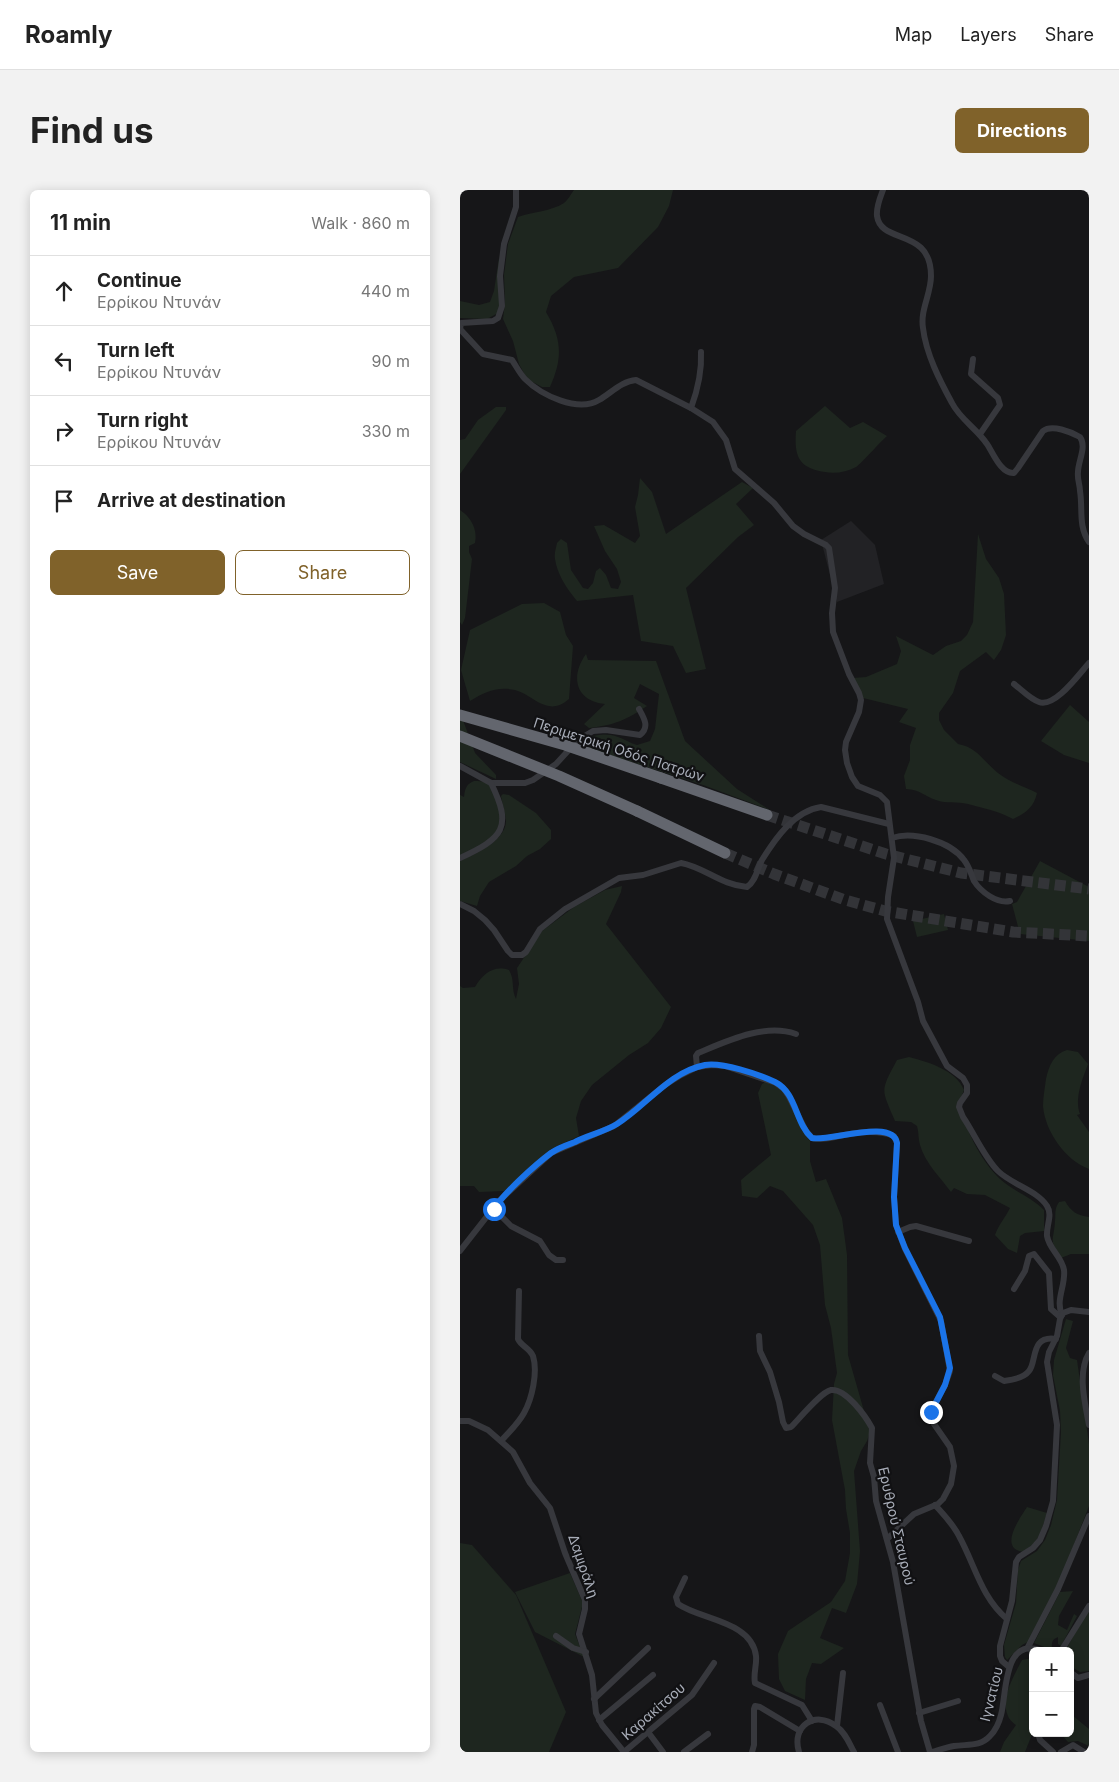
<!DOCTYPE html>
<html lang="en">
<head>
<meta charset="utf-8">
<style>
	:root { --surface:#fff; --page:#f2f2f2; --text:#222; --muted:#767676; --line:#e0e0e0; --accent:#80622a }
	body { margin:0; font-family:Inter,sans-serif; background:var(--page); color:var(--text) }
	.controls { position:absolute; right:15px; bottom:15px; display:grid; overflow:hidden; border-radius:8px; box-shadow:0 2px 12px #0003 }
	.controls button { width:45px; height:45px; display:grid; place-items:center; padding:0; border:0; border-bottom:1px solid var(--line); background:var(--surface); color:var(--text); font:25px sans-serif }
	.stop { position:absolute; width:15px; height:15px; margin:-11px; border:4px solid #1a73e8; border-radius:50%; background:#fff }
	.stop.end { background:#1a73e8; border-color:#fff; box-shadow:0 1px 5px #0008 }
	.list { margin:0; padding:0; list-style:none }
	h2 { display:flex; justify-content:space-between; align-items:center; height:65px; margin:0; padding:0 20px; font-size:21px }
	h2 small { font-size:16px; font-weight:400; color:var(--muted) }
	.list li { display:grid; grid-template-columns:32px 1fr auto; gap:15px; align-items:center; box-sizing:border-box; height:70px; padding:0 20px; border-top:1px solid var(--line) }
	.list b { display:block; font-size:19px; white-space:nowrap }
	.list p { margin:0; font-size:16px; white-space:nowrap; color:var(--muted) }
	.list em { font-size:16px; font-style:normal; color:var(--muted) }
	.actions { display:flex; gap:10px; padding:15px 20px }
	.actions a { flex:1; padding:11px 0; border:1px solid var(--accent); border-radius:8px; text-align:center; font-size:18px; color:var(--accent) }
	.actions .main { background:var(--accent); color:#fff }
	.icon { flex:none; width:28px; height:28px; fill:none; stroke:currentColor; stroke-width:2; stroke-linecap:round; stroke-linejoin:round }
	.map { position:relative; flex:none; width:629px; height:1562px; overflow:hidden; border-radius:8px }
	header { display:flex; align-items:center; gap:30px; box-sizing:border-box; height:70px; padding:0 25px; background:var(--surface); border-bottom:1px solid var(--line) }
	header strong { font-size:24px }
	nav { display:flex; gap:28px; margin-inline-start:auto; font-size:18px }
	.intro { display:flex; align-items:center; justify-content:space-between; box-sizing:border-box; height:120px; padding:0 30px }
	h1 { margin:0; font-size:35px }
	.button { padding:12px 22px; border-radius:8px; background:var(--accent); color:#fff; font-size:18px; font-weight:700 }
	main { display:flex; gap:30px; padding:0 30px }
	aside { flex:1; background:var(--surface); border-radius:8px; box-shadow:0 2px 12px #0003 }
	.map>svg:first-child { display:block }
	.built { fill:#222225 }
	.green { fill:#1e261f }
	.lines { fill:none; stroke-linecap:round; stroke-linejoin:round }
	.highway-tunnel { stroke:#333438; stroke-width:11; stroke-dasharray:11 5.5; stroke-linecap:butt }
	.street { stroke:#37383d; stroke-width:6 }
	.highway { stroke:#63666e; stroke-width:11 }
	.highway-bridge { stroke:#63666e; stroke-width:11 }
	.route { stroke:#1a73e8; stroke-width:6 }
	.labels { text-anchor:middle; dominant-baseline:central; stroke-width:4.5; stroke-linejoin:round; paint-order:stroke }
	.street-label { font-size:14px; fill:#a8adb8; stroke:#111113 }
</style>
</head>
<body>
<header>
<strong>Roamly</strong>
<nav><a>Map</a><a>Layers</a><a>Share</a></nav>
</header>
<div class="intro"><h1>Find us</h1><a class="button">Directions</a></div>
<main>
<aside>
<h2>11 min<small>Walk · 860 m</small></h2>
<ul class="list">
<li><svg class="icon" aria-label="ahead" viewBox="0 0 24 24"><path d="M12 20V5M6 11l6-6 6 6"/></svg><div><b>Continue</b><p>Ερρίκου Ντυνάν</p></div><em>440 m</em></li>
<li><svg class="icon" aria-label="left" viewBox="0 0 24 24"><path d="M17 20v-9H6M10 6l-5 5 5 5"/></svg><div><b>Turn left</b><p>Ερρίκου Ντυνάν</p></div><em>90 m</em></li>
<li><svg class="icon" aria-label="right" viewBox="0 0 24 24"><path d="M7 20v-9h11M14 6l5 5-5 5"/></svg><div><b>Turn right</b><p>Ερρίκου Ντυνάν</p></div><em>330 m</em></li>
<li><svg class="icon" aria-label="arrive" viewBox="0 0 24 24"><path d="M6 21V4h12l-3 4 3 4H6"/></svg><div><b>Arrive at destination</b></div></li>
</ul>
<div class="actions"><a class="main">Save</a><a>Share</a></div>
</aside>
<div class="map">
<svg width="629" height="1562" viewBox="0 0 629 1562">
	<rect width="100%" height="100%" fill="#161618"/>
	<polygon class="built" points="391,331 415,355 424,394 377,412 361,350"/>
	<g class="green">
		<path d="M114 0H213L209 16 198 37 158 78 114 87 91 106 86 122C102 149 103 168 90 197H82L67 189 59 174 53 151 43 129 45 113 44 85 48 54 58 27C72 22 92 21 104 13 108 10 111 4 114 0Z"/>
		<polygon points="39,68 39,116 38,123 27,129 0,128 0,111 19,115 30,112 34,101"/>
		<path d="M365 216 390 238 403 232 427 246C419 253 403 272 396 277 387 282 375 284 365 282 339 278 334 267 336 241Z"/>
		<polygon points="36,217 46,217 46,220 0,284 0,250 5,249 18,230"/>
		<path d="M180 288 192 302 206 344 282 292 293 298 276 314 294 335 278 347 226 398 246 479 226 483 213 456 181 451 173 405 117 411C107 399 97 384 95 369 94 364 96 358 97 353L101 349 107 353 111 380 123 398 128 399 133 393 136 381 140 378 146 385 151 398 158 399 161 392 157 379 145 361 134 336 144 335 175 353 180 346 175 317 178 305Z"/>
		<path d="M0 320C11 327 18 340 15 353L9 356V362L12 369 5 428 2 435 0 432Z"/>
		<path d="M518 344 526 369 539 388 544 404 546 445 541 460 534 470 526 462 500 481 493 503 479 523V530L484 540 498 554C517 557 524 572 538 583 549 592 565 597 577 603 574 617 566 623 553 629 538 621 523 618 508 614 497 611 486 614 476 610 464 606 461 600 446 599L444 586 450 570V555L456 538 439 532 448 519 403 508 393 488 406 487 437 474 441 461 436 446 473 465 486 456 501 451 507 445 513 432Z"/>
		<path d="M84 413 100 422 106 445 113 456 109 509C87 528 74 505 55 500 37 496 25 502 10 511L1 480 10 440 62 414Z"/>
		<path d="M126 464 128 470 196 471 225 551 277 599 310 620 243 595 119 555C129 545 143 542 158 547 164 549 170 553 177 555L190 551 195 539 199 504 180 494 174 508 187 516C166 530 155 535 129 538L124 534 145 514C115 511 110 486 126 464Z"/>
		<polygon points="610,515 629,532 629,573 604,565 581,551"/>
		<polygon points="0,522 15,563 36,585 36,589 0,572"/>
		<path d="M14 591C19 591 25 591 29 595 38 604 44 628 39 639 34 650 10 661 0 666V605L4 607C5 599 6 594 14 591Z"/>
		<path d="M43 604 49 605 76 623 91 640V649L80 659 67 666 56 676 29 692 20 706 17 716 0 711V671C15 664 47 650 46 630 45 622 42 613 41 606Z"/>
		<polygon points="580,671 629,697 629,751 560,744 552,714 557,712"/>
		<path d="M162 696 161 702 146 734 211 817 201 838 188 853 169 865 132 895 121 911 116 928 119 946 91 959 44 1001 19 1002 14 996H0V796L3 798 15 797C23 784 33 775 49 780 55 790 51 799 56 809L59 794 57 778 82 741 114 717 145 700Z"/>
		<polygon points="484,724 488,740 457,747 453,731"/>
		<path d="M607 860 618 862 628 874C623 888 614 908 620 924L617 925 629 942V979C605 970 585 941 583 916 583 907 585 897 586 889 589 875 594 864 607 860Z"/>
		<path d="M449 867C468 872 496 880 504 900 503 904 500 907 501 911 502 936 522 972 540 989 553 1001 571 1007 584 1020V1041L565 1043 560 1046 557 1063 548 1059 535 1045C539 1034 545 1028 550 1018L525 1005 507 1004 494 998 491 1002C480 987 465 973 460 955 458 949 459 942 457 936L451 932 435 931C421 898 420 902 437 870Z"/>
		<polygon points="305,892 321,898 350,951 350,971 356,992 366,989 382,1028 387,1065 388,1165 410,1242 407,1251 401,1261 394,1281 400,1361 397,1394 386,1423 372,1418 360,1448 384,1458 361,1474 352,1473 346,1489 345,1510 325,1501 319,1489 318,1464 328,1441 371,1412 385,1391 390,1363 390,1343 386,1319 385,1300 372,1230 374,1194 377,1183 371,1138 365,1115 360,1055 353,1035 323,1001 310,996 297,1008 282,1006 281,990 311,965 298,903 302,894"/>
		<path d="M605 1011C611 1022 617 1025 629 1027V1064H611L601 1068C588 1048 594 1051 595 1031 596 1022 594 1020 599 1012Z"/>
		<polygon points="606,1129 613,1131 606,1158 610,1168 617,1170 629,1254 629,1316 599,1393 568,1452 562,1455 547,1470 545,1467 544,1455 556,1413 558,1380 561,1371 577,1361 585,1350 591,1335 597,1310 601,1242 600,1221 593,1185 594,1170"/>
		<path d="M567 1317 587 1323C581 1342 580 1351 563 1362 538 1358 560 1328 567 1317Z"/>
		<polygon points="0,1353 12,1355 56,1405 106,1522 89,1562 0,1562"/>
		<polygon points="110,1383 123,1413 115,1444 124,1467 75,1442 55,1402"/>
		<path d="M613 1401 599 1426 598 1435 607 1440 614 1424 617 1426 601 1456 598 1454V1447C591 1450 592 1453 592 1460L574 1453 600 1402Z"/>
		<polygon points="629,1419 629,1481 620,1482 610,1476 610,1461 605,1461"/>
		<path d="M573 1468V1542L565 1562H540L544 1552 556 1535C553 1533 549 1529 548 1526 540 1508 554 1486 562 1470Z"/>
		<polygon points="610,1517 612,1525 629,1539 629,1556 618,1551 608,1552 600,1543 610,1543"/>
	</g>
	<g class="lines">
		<g class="highway-tunnel">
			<polyline points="307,625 426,664 501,683 629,699"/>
			<polyline points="265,663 314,684 385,710 425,721 553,742 629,746"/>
		</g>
		<g class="street">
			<path d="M56 0V17L44 54 40 86 42 116 38 128 33 131 1 133 0 139 23 164 52 170C56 176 60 184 65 189 81 205 118 223 139 210 151 203 162 191 176 190L231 218 253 232 266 250 275 279 314 313 333 336 344 344 366 355 369 358 375 398 372 423 373 442 389 484 399 503 401 510 399 522 386 552 385 560 387 573 392 587 398 596 420 605 427 612 434 668 428 707 427 729 458 812 463 831 487 876 503 888 507 895V903L500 913 499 917 503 927C514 943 524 967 538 981 551 994 578 1001 587 1016 593 1025 586 1036 587 1046 589 1059 602 1067 604 1080 606 1095 595 1110 602 1125"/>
			<path d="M423 0C420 8 416 17 417 26 421 55 471 37 471 86 471 104 460 120 463 138 466 164 480 191 492 213 500 229 517 239 527 254 533 263 541 284 554 283L558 278 583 241C592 234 611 242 620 247 627 257 618 271 618 282 617 289 620 295 620 301 623 319 618 336 629 352"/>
			<polyline points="513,169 511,184 538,208 540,215 520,244"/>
			<path d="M231 218C238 199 242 182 241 162"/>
			<path d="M554 494C562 500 570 509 579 512 595 518 619 484 629 473"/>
			<path d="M0 576 31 593H65L73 590 96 574 118 550 133 541 146 540 180 545C190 537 184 528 179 519"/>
			<path d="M432 648C453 641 490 651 504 670 509 676 511 684 514 691 521 702 537 714 550 711"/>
			<path d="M0 668C43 648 53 638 31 593"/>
			<path d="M0 714 14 721 25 730 34 740 48 761 52 765H62L66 762 80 739 105 719 159 688 183 685 221 673C244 677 261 695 287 697 296 691 297 679 302 670 315 649 334 621 361 617L429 634"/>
			<path d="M237 877 236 866 238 863C267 851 304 833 336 844"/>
			<polyline points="34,1019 51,1036 80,1051 89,1065 96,1070 103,1070"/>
			<polyline points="438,1042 450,1037 456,1036 509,1051"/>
			<path d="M0 1061 39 1011 91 963 154 936 205 895 221 885 237 877 252 875 265 876 316 893 324 899 329 907 346 941 352 948C361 950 370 948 379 946 397 942 417 939 434 946L437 953 434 1007 436 1035 445 1059 481 1131 490 1181 485 1195 472 1219 471 1224 474 1234 490 1257 494 1276 491 1294 483 1309 478 1314 454 1324 427 1349"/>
			<polyline points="554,1099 565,1081 569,1066 574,1064 589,1083 591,1119 600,1127"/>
			<path d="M299 1146 300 1161 310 1182 319 1212 323 1232 326 1238 331 1237C339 1229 361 1202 371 1200 386 1198 406 1227 412 1238L410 1273 414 1287 416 1311 433 1372 461 1531 470 1562"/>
			<path d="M629 1163C617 1183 625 1213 629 1235"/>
			<path d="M535 1186 544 1191C552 1190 564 1188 569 1181 577 1172 570 1145 596 1149"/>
			<polyline points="0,1231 9,1231 28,1240 53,1262 70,1293 90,1318 105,1363 125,1410 125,1419 119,1444 132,1485 136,1523 142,1535 164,1562"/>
			<path d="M41 1251C49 1242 58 1234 64 1223 72 1209 78 1182 73 1166 70 1158 61 1156 58 1149L59 1101"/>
			<path d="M475 1315C484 1325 493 1334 499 1346 515 1375 521 1407 547 1429"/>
			<path d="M225 1388 216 1407 218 1414C241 1430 292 1431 296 1466 297 1475 293 1484 295 1493L342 1515 352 1531"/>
			<polyline points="96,1446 113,1458 126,1462"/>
			<polyline points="568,1457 598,1399 629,1326"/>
			<polyline points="601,1461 629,1416"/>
			<polyline points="549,1477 542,1471 540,1466 540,1456 552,1411 556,1372 559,1367 573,1358 580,1350 586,1336 593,1311 597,1235 587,1172 589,1162 597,1146 600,1129 603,1123 611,1120 629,1122"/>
			<polyline points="610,1482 618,1488 629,1485"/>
			<polyline points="134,1509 188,1458"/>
			<polyline points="420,1515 438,1562"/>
			<polyline points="459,1523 498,1511"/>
			<polyline points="139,1530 193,1485"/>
			<polyline points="377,1536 383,1483"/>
			<polyline points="188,1542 203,1562"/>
			<polyline points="578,1543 580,1550 593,1562"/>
			<polyline points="164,1562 232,1505 254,1473"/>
			<polyline points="224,1562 248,1544"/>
			<polyline points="292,1562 294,1555 294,1519 295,1516 300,1517 340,1541"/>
			<path d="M339 1562C331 1536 355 1520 376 1536 385 1542 389 1553 394 1562"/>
			<path d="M472 1562C479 1560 487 1557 494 1556 508 1554 520 1557 530 1546 536 1540 539 1533 541 1525 547 1502 543 1445 583 1461"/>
			<polyline points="601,1562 613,1555 624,1562"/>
		</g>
		<g class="highway">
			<polyline points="201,588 307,625"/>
			<polyline points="177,621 265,663"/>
		</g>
		<g class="highway-bridge">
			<polyline points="0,525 105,555 201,588"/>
			<polyline points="0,546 99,586 177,621"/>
		</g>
	</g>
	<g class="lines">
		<path class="route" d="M34 1019C44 1003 75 975 91 963 98 958 107 955 115 952 128 945 144 942 157 934 186 916 209 882 245 875 262 872 298 884 315 892 337 903 335 933 352 948 368 952 433 928 437 953L434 1007 436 1035 445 1058 480 1127 490 1178 485 1195 471 1222"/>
	</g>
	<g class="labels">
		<g class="street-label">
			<text transform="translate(159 559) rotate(18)">Περιμετρική Οδός Πατρών</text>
			<text transform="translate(437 1336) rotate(77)">Ερυθρού Σταυρού</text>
			<text transform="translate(124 1376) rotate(71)">Δαμιράλη</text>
			<text transform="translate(531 1504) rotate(-76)">Ιγνατίου</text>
			<text transform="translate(193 1521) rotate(-41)">Καρακίτσου</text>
		</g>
	</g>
</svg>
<div class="controls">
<button>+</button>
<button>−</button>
</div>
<div class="stop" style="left:34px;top:1019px"></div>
<div class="stop end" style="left:471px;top:1222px"></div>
</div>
</main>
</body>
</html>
